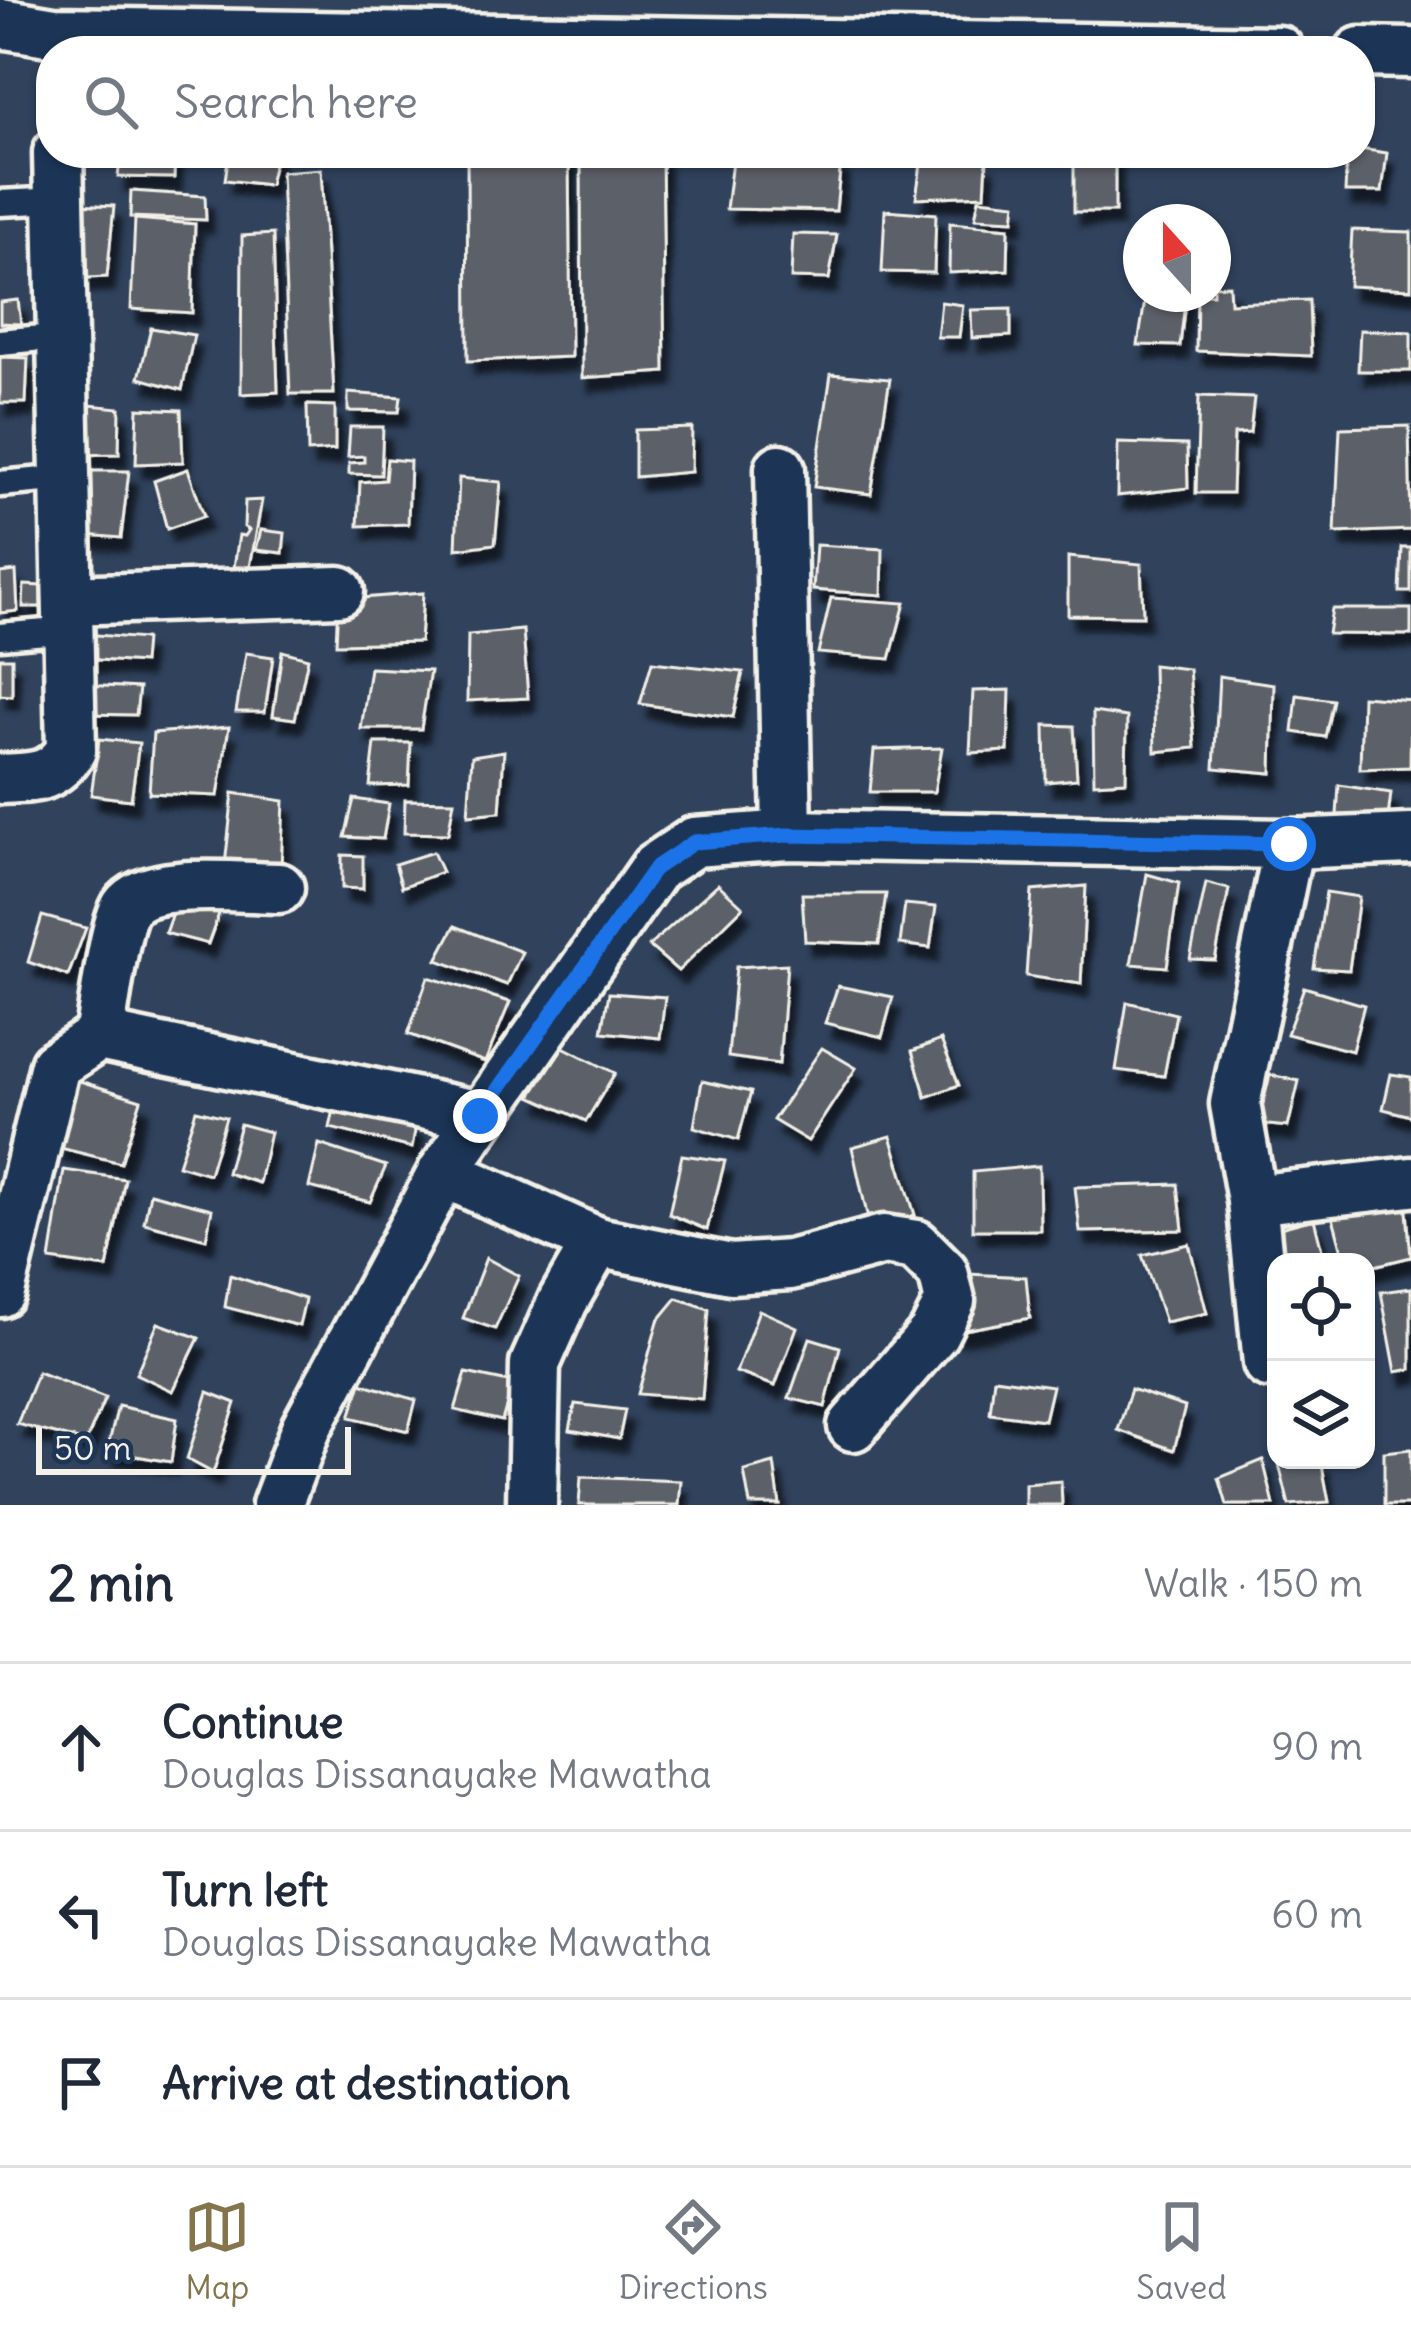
<!DOCTYPE html>
<html lang="en">
<head>
<meta charset="utf-8">
<style>
	:root { --surface:#fff; --page:#f2f2f3; --text:#1f2937; --muted:#747a83; --line:#e0e1e3; --accent:#84754c }
	body { margin:0; font-family:Delius,sans-serif; background:var(--page); color:var(--text) }
	.controls { position:absolute; right:36px; bottom:36px; display:grid; overflow:hidden; border-radius:24px; box-shadow:0 3px 9px #0004 }
	.controls button { width:108px; height:108px; display:grid; place-items:center; padding:0; border:0; border-bottom:3px solid var(--line); background:var(--surface); color:var(--text); font:60px sans-serif }
	.compass { position:absolute; left:1123px; top:204px; width:108px; height:108px; border-radius:50%; background:var(--surface); box-shadow:0 3px 9px #0004; rotate:339deg }
	.scale { position:absolute; left:36px; bottom:30px; width:315px; box-sizing:border-box; padding-left:12px; border:6px solid #f4f1e8; border-top:0; font-size:33px; line-height:42px; white-space:nowrap; color:#f4f1e8; -webkit-text-stroke:9px #1d3557; paint-order:stroke }
	.stop { position:absolute; width:36px; height:36px; margin:-27px; border:9px solid #1a73e8; border-radius:50%; background:#fff }
	.stop.end { background:#1a73e8; border-color:#fff; box-shadow:0 3px 12px #0008 }
	.list { margin:0; padding:0; list-style:none }
	h2 { display:flex; justify-content:space-between; align-items:center; height:156px; margin:0; padding:0 48px; font-size:51px }
	h2 small { font-size:39px; font-weight:400; color:var(--muted) }
	.list li { display:grid; grid-template-columns:78px 1fr auto; gap:36px; align-items:center; box-sizing:border-box; height:168px; padding:0 48px; border-top:3px solid var(--line) }
	.list b { display:block; font-size:45px; white-space:nowrap }
	.list p { margin:0; font-size:39px; white-space:nowrap; color:var(--muted) }
	.list em { font-size:39px; font-style:normal; color:var(--muted) }
	.icon { flex:none; width:66px; height:66px; fill:none; stroke:currentColor; stroke-width:2; stroke-linecap:round; stroke-linejoin:round }
	.map { position:relative; flex:none; width:1411px; height:1505px; overflow:hidden }
	.search { position:absolute; background:var(--surface); box-shadow:0 3px 9px #0004; left:36px; right:36px; top:36px; height:132px; display:flex; align-items:center; gap:30px; box-sizing:border-box; padding:0 42px; border-radius:48px; color:var(--muted); font-size:45px }
	.sheet { height:660px; background:var(--surface) }
	nav { display:flex; justify-content:space-around; align-items:center; box-sizing:border-box; height:168px; border-top:3px solid var(--line); background:var(--surface); font-size:33px; color:var(--muted) }
	nav a { display:grid; justify-items:center; gap:6px }
	nav .on { color:var(--accent) }
	.map>svg:first-child { display:block }
	.building { fill:#5b6167; stroke:#f4f1e8; stroke-width:3; filter:url(#shadow) }
	.lines { fill:none; stroke-linecap:round; stroke-linejoin:round }
	.lane-casing { stroke:#f4f1e8; stroke-width:33 }
	.street-casing { stroke:#f4f1e8; stroke-width:57 }
	.lane { stroke:#1d3557; stroke-width:24 }
	.street { stroke:#1d3557; stroke-width:48 }
	.route { stroke:#1a73e8; stroke-width:15 }
</style>
</head>
<body>
<div class="map">
<svg width="1411" height="1505" viewBox="0 0 1411 1505">
	<defs>
		<filter id="shadow"><feDropShadow dx="7" dy="13" stdDeviation="3" flood-color="#0009"/></filter>
	</defs>
	<rect width="100%" height="100%" fill="#30425c"/>
	<filter id="ink" filterUnits="userSpaceOnUse"><feTurbulence type="fractalNoise" baseFrequency=".00833" numOctaves="2"/><feDisplacementMap in="SourceGraphic" scale="24" xChannelSelector="R" yChannelSelector="G"/><feConvolveMatrix kernelMatrix="1 2 1 2 8 2 1 2 1" color-interpolation-filters="sRGB"/></filter>
	<g filter="url(#ink)">
		<g class="building">
			<polygon points="1360,149 1387,153 1382,192 1345,192 1347,153 1360,153"/>
			<polygon points="121,153 175,153 174,178 118,177"/>
			<polygon points="229,153 276,153 269,185 225,180"/>
			<polygon points="467,153 569,153 571,357 468,361"/>
			<polygon points="581,153 662,153 665,372 582,378"/>
			<polygon points="733,153 841,161 836,211 726,209"/>
			<rect x="1074" y="153" width="41" height="59"/>
			<polygon points="922,157 987,160 985,195 916,198"/>
			<polygon points="321,169 334,394 290,394 281,172"/>
			<polygon points="131,191 205,196 206,220 130,217"/>
			<polygon points="979,199 1016,203 1014,220 975,218"/>
			<polygon points="77,204 114,206 107,277 69,279"/>
			<polygon points="885,210 936,214 934,273 882,272"/>
			<polygon points="135,219 195,224 192,313 131,309"/>
			<polygon points="950,223 1009,228 1008,270 949,273"/>
			<polygon points="1352,230 1411,232 1411,289 1349,286"/>
			<polygon points="273,234 278,392 241,394 242,236"/>
			<polygon points="793,234 837,235 829,279 791,278"/>
			<polygon points="1229,285 1230,303 1309,300 1311,356 1196,351 1197,294 1213,294 1213,286"/>
			<polygon points="1146,294 1186,294 1180,346 1138,345"/>
			<polygon points="18,300 21,324 0,323 0,302"/>
			<polygon points="941,302 963,305 959,337 937,337"/>
			<polygon points="1011,309 1011,336 972,338 971,310"/>
			<polygon points="151,328 194,335 182,390 139,378"/>
			<polygon points="1360,330 1411,332 1411,371 1358,371"/>
			<polygon points="0,357 28,358 26,403 0,403"/>
			<polygon points="831,374 890,379 871,494 814,487"/>
			<polygon points="348,393 401,397 399,412 348,411"/>
			<polygon points="1199,396 1254,398 1250,433 1234,434 1232,493 1196,493"/>
			<polygon points="79,404 120,408 119,454 76,455"/>
			<polygon points="307,405 335,406 335,450 308,452"/>
			<polygon points="138,408 181,410 183,462 136,464"/>
			<polygon points="1409,426 1411,530 1335,533 1340,428"/>
			<polygon points="350,427 383,427 381,475 349,474 349,463 364,462 364,456 348,457"/>
			<polygon points="692,428 691,472 635,477 635,430"/>
			<polygon points="1118,443 1187,445 1188,488 1117,496"/>
			<polygon points="387,459 410,461 408,524 358,526 360,482 385,480"/>
			<polygon points="188,469 204,516 167,529 154,481"/>
			<polygon points="82,471 129,471 121,538 74,534"/>
			<polygon points="459,478 501,482 495,544 456,549"/>
			<polygon points="262,500 250,567 234,567 239,535 245,536 249,530 244,527 245,501"/>
			<polygon points="261,530 285,533 283,553 256,550"/>
			<polygon points="816,545 883,549 882,595 813,590"/>
			<polygon points="1402,548 1411,548 1411,592 1400,592"/>
			<polygon points="1068,557 1141,564 1143,616 1068,615"/>
			<polygon points="16,571 18,611 0,613 0,573"/>
			<polygon points="24,585 41,586 42,607 23,607"/>
			<polygon points="423,593 420,642 336,644 338,600"/>
			<polygon points="831,598 905,603 890,659 818,653"/>
			<polygon points="1332,609 1411,609 1411,635 1328,634"/>
			<polygon points="523,630 528,698 467,701 468,635"/>
			<polygon points="85,634 145,639 143,663 84,659"/>
			<polygon points="282,651 308,658 295,719 273,716"/>
			<polygon points="246,653 273,657 265,712 236,712"/>
			<polygon points="0,658 12,658 12,696 0,695"/>
			<polygon points="652,662 743,672 733,717 640,704"/>
			<polygon points="1153,665 1189,669 1195,748 1155,752"/>
			<polygon points="370,668 430,671 421,729 361,729"/>
			<polygon points="1219,676 1274,684 1272,773 1214,768"/>
			<polygon points="85,685 139,688 136,715 84,714"/>
			<polygon points="1010,690 1008,751 970,753 973,691"/>
			<polygon points="1297,695 1333,700 1325,737 1293,732"/>
			<polygon points="1362,696 1411,700 1410,767 1360,769"/>
			<polygon points="1093,712 1127,717 1126,781 1094,783"/>
			<polygon points="1045,725 1074,726 1077,779 1046,782"/>
			<polygon points="229,727 218,796 149,793 153,733"/>
			<polygon points="99,739 139,743 131,800 91,795"/>
			<polygon points="375,743 411,743 409,785 370,786"/>
			<polygon points="942,748 934,792 870,792 874,750"/>
			<polygon points="504,751 500,812 468,815 472,756"/>
			<polygon points="1339,785 1391,793 1388,818 1337,815"/>
			<polygon points="233,793 284,801 281,867 225,865"/>
			<polygon points="354,799 389,804 383,839 345,837"/>
			<polygon points="405,800 454,801 448,834 404,833"/>
			<polygon points="433,852 442,872 402,887 395,864"/>
			<polygon points="342,855 363,856 363,889 342,888"/>
			<polygon points="1147,874 1179,883 1167,967 1131,964"/>
			<polygon points="1206,883 1229,889 1215,960 1190,959"/>
			<polygon points="718,884 743,907 678,971 649,946"/>
			<polygon points="1086,886 1081,984 1026,976 1032,891"/>
			<polygon points="1326,892 1359,897 1349,970 1314,968"/>
			<polygon points="802,894 886,894 879,944 805,941"/>
			<polygon points="905,904 936,907 930,948 900,944"/>
			<polygon points="175,905 220,911 208,944 165,933"/>
			<polygon points="42,916 86,928 68,976 28,962"/>
			<polygon points="455,926 522,952 507,985 437,960"/>
			<polygon points="787,964 779,1064 728,1057 736,967"/>
			<polygon points="428,977 510,1002 485,1062 408,1034"/>
			<polygon points="838,986 893,997 882,1037 825,1023"/>
			<polygon points="1304,987 1364,1005 1352,1051 1287,1034"/>
			<polygon points="609,993 665,997 660,1038 602,1032"/>
			<polygon points="1127,1002 1176,1014 1164,1076 1116,1070"/>
			<polygon points="941,1040 959,1085 926,1097 912,1051"/>
			<polygon points="563,1047 615,1073 586,1121 531,1096"/>
			<polygon points="822,1048 856,1068 808,1141 773,1120"/>
			<polygon points="1391,1074 1411,1077 1411,1116 1383,1109"/>
			<polygon points="1270,1075 1299,1081 1288,1127 1258,1124"/>
			<polygon points="70,1078 141,1100 121,1163 56,1147"/>
			<polygon points="702,1081 751,1092 738,1140 694,1127"/>
			<polygon points="335,1105 416,1125 412,1148 330,1128"/>
			<polygon points="196,1110 226,1117 209,1174 178,1165"/>
			<polygon points="240,1124 270,1132 259,1183 227,1173"/>
			<polygon points="891,1136 915,1215 870,1228 852,1147"/>
			<polygon points="319,1144 386,1166 370,1202 309,1187"/>
			<polygon points="682,1155 725,1161 707,1230 669,1214"/>
			<polygon points="1039,1166 1040,1230 973,1230 973,1172"/>
			<polygon points="64,1170 125,1179 107,1268 50,1260"/>
			<polygon points="1178,1184 1183,1230 1080,1232 1075,1187"/>
			<polygon points="150,1193 212,1209 206,1239 144,1223"/>
			<polygon points="1406,1200 1411,1257 1366,1268 1366,1262 1345,1262 1333,1218"/>
			<polygon points="1314,1219 1325,1262 1280,1262 1272,1230"/>
			<polygon points="1189,1244 1207,1313 1165,1322 1142,1255"/>
			<polygon points="486,1258 519,1276 495,1329 463,1318"/>
			<polygon points="968,1274 1026,1277 1030,1318 953,1332"/>
			<polygon points="230,1275 305,1299 299,1326 225,1307"/>
			<polygon points="1411,1288 1411,1369 1396,1372 1381,1292"/>
			<polygon points="677,1298 709,1309 702,1399 638,1394 658,1321"/>
			<polygon points="759,1310 797,1327 775,1386 736,1372"/>
			<polygon points="158,1323 199,1338 173,1391 136,1374"/>
			<polygon points="810,1338 840,1347 825,1407 789,1398"/>
			<polygon points="38,1372 105,1398 86,1442 17,1424"/>
			<polygon points="466,1373 513,1383 502,1421 455,1410"/>
			<polygon points="994,1378 1052,1386 1044,1420 990,1413"/>
			<polygon points="361,1383 416,1400 408,1431 350,1417"/>
			<polygon points="1131,1389 1185,1407 1174,1450 1118,1430"/>
			<polygon points="208,1392 236,1403 213,1473 187,1459"/>
			<polygon points="575,1404 625,1410 619,1439 570,1430"/>
			<polygon points="118,1406 177,1419 171,1462 107,1451"/>
			<polygon points="1411,1449 1411,1505 1384,1505 1384,1452"/>
			<polygon points="1263,1460 1274,1505 1227,1505 1219,1478"/>
			<polygon points="1278,1460 1321,1460 1329,1502 1289,1505"/>
			<polygon points="774,1463 780,1505 750,1505 744,1471"/>
			<polygon points="581,1477 681,1481 679,1505 579,1505"/>
			<polygon points="1061,1481 1062,1505 1025,1505 1025,1484"/>
		</g>
		<g class="lines">
			<g class="lane-casing">
				<g id="lane">
					<polyline points="0,203 60,200"/>
					<polyline points="0,342 63,336"/>
					<polyline points="0,484 66,478"/>
					<polyline points="0,636 69,630"/>
				</g>
			</g>
			<g class="street-casing">
				<g id="street">
					<polyline points="0,23 54,32 1279,51"/>
					<polyline points="1360,52 1411,53"/>
					<polyline points="780,469 787,835"/>
					<polyline points="68,600 339,591"/>
					<path d="M0 779C33 777 52 780 71 750L58 153"/>
					<path d="M99 1036C104 1010 114 925 126 907 147 876 243 888 279 888"/>
					<polyline points="443,1172 597,1242 731,1269 790,1265 884,1240 916,1245 943,1272 950,1301 934,1333 853,1426"/>
					<polyline points="1252,1200 1411,1182"/>
					<polyline points="0,1292 55,1065 99,1036 480,1116"/>
					<polyline points="1268,1363 1252,1200 1235,1104 1289,844"/>
					<polyline points="277,1505 306,1428 443,1172 655,868 694,842 787,835 1289,844 1411,839"/>
					<polyline points="532,1505 535,1364 563,1301 597,1242"/>
				</g>
			</g>
			<use href="#lane" class="lane"/>
			<use href="#street" class="street"/>
		</g>
	</g>
	<g class="lines" filter="url(#ink)">
		<polyline class="route" points="480,1116 655,868 694,842 787,835 1289,844"/>
	</g>
</svg>
<div class="controls">
<button><svg class="icon" aria-label="locate" viewBox="0 0 24 24"><circle cx="12" cy="12" r="6"/><path d="M12 2v4M12 18v4M2 12h4M18 12h4"/></svg></button>
<button><svg class="icon" aria-label="layers" viewBox="0 0 24 24"><path d="M12 4l9 5-9 5-9-5zM3 14l9 5 9-5"/></svg></button>
</div>
<svg class="compass" viewBox="-18 -18 36 36"><path d="M0-13l5 13h-10z" fill="#e53935"/><path d="M0 13l5-13h-10z" fill="#747a83"/></svg>
<div class="scale">50 m</div>
<div class="stop" style="left:1289px;top:844px"></div>
<div class="stop end" style="left:480px;top:1116px"></div>
<div class="search"><svg class="icon" aria-label="search" viewBox="0 0 24 24"><circle cx="10" cy="10" r="6"/><path d="M15 15l6 6"/></svg>Search here</div>
</div>
<section class="sheet">
<h2>2 min<small>Walk · 150 m</small></h2>
<ul class="list">
<li><svg class="icon" aria-label="ahead" viewBox="0 0 24 24"><path d="M12 20V5M6 11l6-6 6 6"/></svg><div><b>Continue</b><p>Douglas Dissanayake Mawatha</p></div><em>90 m</em></li>
<li><svg class="icon" aria-label="left" viewBox="0 0 24 24"><path d="M17 20v-9H6M10 6l-5 5 5 5"/></svg><div><b>Turn left</b><p>Douglas Dissanayake Mawatha</p></div><em>60 m</em></li>
<li><svg class="icon" aria-label="arrive" viewBox="0 0 24 24"><path d="M6 21V4h12l-3 4 3 4H6"/></svg><div><b>Arrive at destination</b></div></li>
</ul>
</section>
<nav>
<a class="on"><svg class="icon" aria-label="map" viewBox="0 0 24 24"><path d="M3 6l6-2 6 2 6-2v14l-6 2-6-2-6 2zM9 4v14M15 6v14"/></svg>Map</a>
<a><svg class="icon" aria-label="directions" viewBox="0 0 24 24"><path d="M12 3l9 9-9 9-9-9zM9 14v-3h6M13 9l2 2-2 2"/></svg>Directions</a>
<a><svg class="icon" aria-label="saved" viewBox="0 0 24 24"><path d="M7 4h10v16l-5-4-5 4z"/></svg>Saved</a>
</nav>
</body>
</html>
